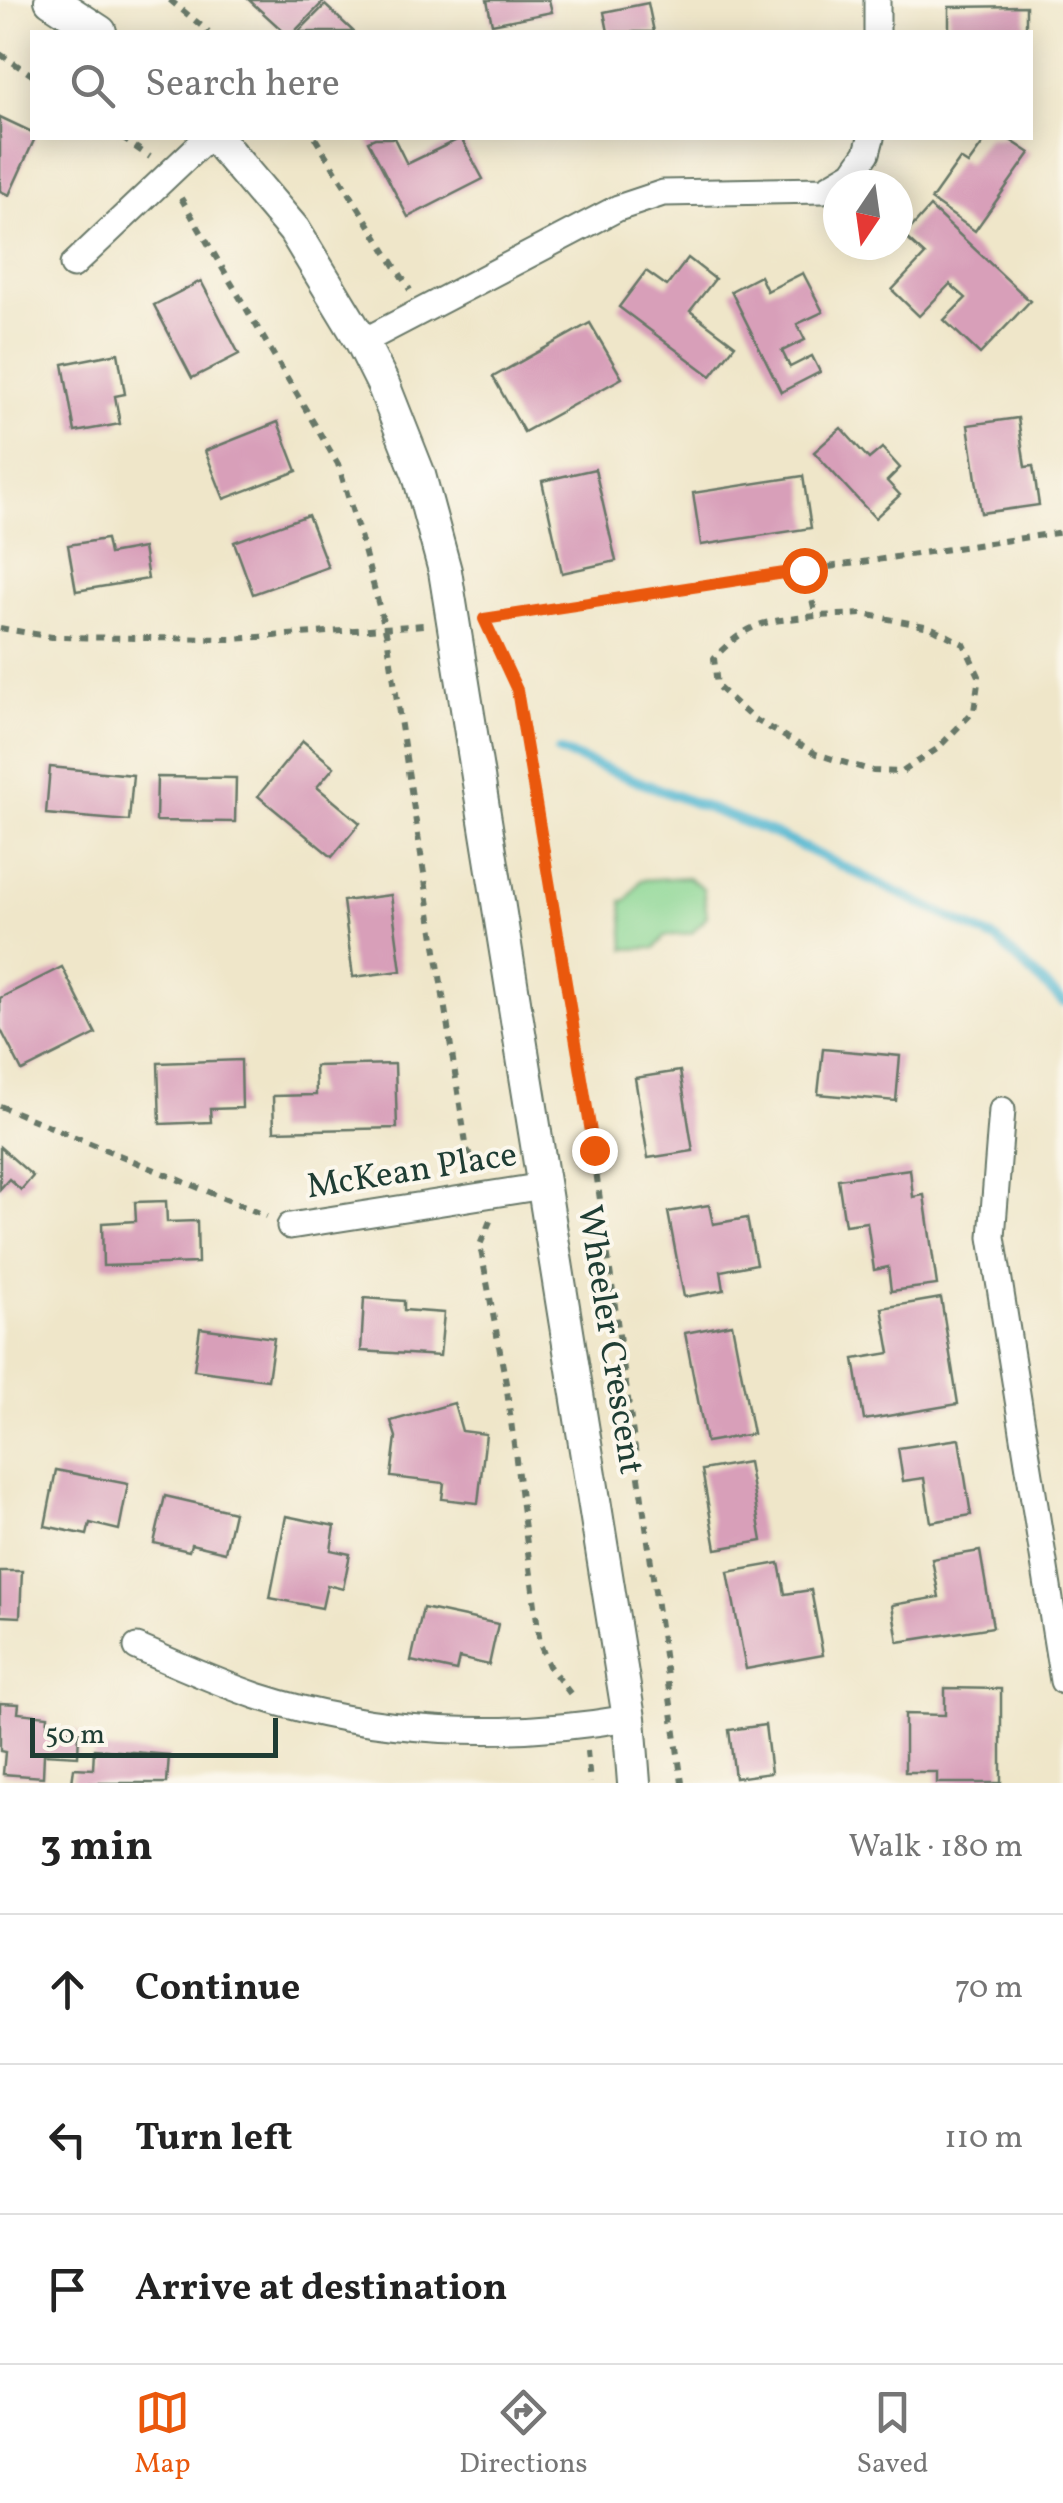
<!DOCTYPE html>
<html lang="en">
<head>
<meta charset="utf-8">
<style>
	:root { --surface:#fff; --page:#f2f2f2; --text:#222; --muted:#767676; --line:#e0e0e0; --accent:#ea580c }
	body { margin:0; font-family:Vollkorn,serif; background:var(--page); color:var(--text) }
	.compass { position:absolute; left:823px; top:170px; width:90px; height:90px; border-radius:50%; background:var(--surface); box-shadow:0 5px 25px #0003; rotate:193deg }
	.scale { position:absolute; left:30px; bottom:25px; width:248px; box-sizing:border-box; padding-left:10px; border:5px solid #1f3d34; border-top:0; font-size:28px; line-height:35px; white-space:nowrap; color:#1f3d34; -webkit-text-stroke:8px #fbf7ec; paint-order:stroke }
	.stop { position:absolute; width:30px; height:30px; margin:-22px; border:8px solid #ea580c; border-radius:50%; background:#fff }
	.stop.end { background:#ea580c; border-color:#fff; box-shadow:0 2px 10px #0008 }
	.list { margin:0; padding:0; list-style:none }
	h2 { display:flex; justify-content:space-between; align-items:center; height:130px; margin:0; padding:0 40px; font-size:42px }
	h2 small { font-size:32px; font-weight:400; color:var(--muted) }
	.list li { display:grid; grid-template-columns:65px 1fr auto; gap:30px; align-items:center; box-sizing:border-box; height:150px; padding:0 40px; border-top:2px solid var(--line) }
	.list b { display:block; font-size:38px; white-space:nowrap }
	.list em { font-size:32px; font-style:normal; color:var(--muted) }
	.icon { flex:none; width:55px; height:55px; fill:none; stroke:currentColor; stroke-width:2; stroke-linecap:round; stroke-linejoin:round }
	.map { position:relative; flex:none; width:1063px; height:1783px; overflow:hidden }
	.search { position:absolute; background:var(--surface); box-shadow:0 5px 25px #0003; left:30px; right:30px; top:30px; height:110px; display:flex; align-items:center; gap:25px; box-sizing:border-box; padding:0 35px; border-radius:0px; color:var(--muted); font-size:38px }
	.sheet { height:580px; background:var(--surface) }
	nav { display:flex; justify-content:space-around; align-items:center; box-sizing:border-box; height:140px; border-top:2px solid var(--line); background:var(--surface); font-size:28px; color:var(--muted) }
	nav a { display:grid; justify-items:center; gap:5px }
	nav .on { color:var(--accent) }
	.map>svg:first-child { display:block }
	.green { fill:#89d592; stroke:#548963; stroke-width:2.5 }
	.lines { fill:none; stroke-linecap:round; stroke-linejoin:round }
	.stream { stroke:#51b6d0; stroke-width:10 }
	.building { fill:#d89fb9 }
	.minor-casing { stroke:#687868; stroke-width:29 }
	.tertiary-casing { stroke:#687868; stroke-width:36 }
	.path { stroke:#687868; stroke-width:6; stroke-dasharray:8 8; stroke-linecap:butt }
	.minor { stroke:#fff; stroke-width:25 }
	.tertiary { stroke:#fff; stroke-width:32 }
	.route { stroke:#ea580c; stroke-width:12 }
	.labels { text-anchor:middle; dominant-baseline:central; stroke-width:8; stroke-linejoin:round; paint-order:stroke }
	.street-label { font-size:35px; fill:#1f3d34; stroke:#fbf7ec }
</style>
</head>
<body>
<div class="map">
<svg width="1063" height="1783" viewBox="0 0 1063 1783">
	<rect width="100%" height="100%" fill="#fbf7ec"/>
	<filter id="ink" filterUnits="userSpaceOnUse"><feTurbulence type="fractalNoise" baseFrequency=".01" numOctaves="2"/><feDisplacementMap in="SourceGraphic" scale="20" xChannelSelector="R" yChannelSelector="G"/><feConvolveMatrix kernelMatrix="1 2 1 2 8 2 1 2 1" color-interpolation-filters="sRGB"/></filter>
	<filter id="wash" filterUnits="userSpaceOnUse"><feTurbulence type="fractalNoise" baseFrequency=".0048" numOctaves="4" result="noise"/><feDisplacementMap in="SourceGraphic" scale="40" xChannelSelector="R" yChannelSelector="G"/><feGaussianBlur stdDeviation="2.25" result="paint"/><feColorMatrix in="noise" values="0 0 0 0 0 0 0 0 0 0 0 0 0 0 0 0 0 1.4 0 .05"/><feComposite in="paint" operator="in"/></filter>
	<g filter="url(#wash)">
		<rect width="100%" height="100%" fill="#efe6c9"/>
		<polygon class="green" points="688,877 703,888 707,916 692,933 665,936 655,948 625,949 622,901 627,900 641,880"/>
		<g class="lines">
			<polyline class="stream" points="559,751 775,834 997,940 1063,1002"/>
		</g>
		<g id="blocks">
			<g class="building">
				<polygon points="249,0 325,0 294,32 284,32"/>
				<polygon points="487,0 549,0 552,12 492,24"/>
				<polygon points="648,3 654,32 608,32 604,12"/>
				<polygon points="325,5 354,32 298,32"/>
				<polygon points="1026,6 1026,32 949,32 949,7"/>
				<polygon points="0,117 32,132 35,138 9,195 0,191"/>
				<polygon points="375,138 394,138 407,164 461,138 483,179 408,217 368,141"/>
				<polygon points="987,138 1007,138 1030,153 975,231 931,200 960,159 968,164"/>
				<polygon points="930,207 1030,301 980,354 944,320 966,298 950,284 919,316 892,290 925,255 904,236"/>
				<polygon points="688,258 715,279 690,311 735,345 711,376 619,307 646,271 667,286"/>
				<polygon points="803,273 823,312 797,324 805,340 782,351 790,367 812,356 820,372 781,392 731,291 760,276 767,291"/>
				<polygon points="201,281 239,354 192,378 154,305"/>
				<polygon points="590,323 622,378 524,432 493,377"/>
				<polygon points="118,353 125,394 115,396 120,424 75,432 63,364"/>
				<polygon points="1018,418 1025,467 1033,466 1039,505 981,513 968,425"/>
				<polygon points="278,422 297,471 224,499 205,451"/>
				<polygon points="841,428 869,459 882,448 900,468 887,481 900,495 875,518 814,452"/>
				<polygon points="595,469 616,561 562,573 542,481"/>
				<polygon points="803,476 811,528 701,545 693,493"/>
				<polygon points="308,515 328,567 253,594 234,542"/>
				<polygon points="106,539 109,554 143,548 148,579 76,591 68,545"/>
				<polygon points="303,741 334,767 317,787 360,823 332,857 258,796"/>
				<polygon points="50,767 133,775 129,821 46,814"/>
				<polygon points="157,777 236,778 235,822 156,821"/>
				<polygon points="391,895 401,971 353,977 343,901"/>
				<polygon points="62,967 96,1034 22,1071 0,1028 0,998"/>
				<polygon points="823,1049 900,1056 896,1101 818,1094"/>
				<polygon points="241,1060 242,1108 210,1109 211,1122 160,1124 158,1063"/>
				<polygon points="395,1064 397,1128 274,1131 273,1096 316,1095 315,1066"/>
				<polygon points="680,1071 693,1151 648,1158 635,1078"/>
				<polygon points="0,1147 33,1176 21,1190 9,1179 0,1189"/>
				<polygon points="910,1169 913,1197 924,1195 937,1285 891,1291 888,1267 874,1270 867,1222 845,1225 838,1179"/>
				<polygon points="166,1201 167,1222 197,1221 198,1263 103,1266 102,1223 136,1221 135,1202"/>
				<polygon points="709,1205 713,1224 747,1218 756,1264 721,1271 724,1290 684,1297 668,1212"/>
				<polygon points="364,1298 404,1301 404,1310 444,1313 440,1356 361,1351"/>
				<polygon points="941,1298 958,1404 864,1420 854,1359 890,1353 882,1308"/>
				<polygon points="732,1324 753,1434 706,1442 685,1333"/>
				<polygon points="200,1328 274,1338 268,1380 194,1370"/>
				<polygon points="454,1403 462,1431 486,1434 478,1503 442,1499 444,1483 391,1477 396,1437 391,1421"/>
				<polygon points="959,1439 971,1515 931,1522 924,1478 903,1481 898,1448"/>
				<polygon points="748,1462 762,1541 716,1549 702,1470"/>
				<polygon points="56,1470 128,1484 119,1530 90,1523 87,1535 45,1526"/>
				<polygon points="165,1496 234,1512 225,1552 191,1544 189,1551 154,1543"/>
				<polygon points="286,1516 335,1526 331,1550 350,1554 343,1589 327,1585 322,1608 270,1598"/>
				<polygon points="980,1551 993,1627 898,1642 892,1605 939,1597 932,1559"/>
				<polygon points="779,1563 785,1594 811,1590 823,1655 746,1669 728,1572"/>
				<polygon points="0,1571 22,1571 20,1617 0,1616"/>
				<polygon points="423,1608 498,1624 489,1665 459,1658 456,1671 411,1661"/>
				<polygon points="945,1688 1001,1689 1001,1783 937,1783 937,1772 905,1772 905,1714 945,1715"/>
				<polygon points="0,1703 19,1704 18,1713 48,1716 47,1729 79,1731 78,1756 44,1754 43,1777 3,1774 5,1752 0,1751"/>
				<polygon points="765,1725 771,1773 735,1778 729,1730"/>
				<polygon points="94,1749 169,1755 167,1783 72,1783 74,1768 93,1769"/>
			</g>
		</g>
	</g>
	<g filter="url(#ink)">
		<use href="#blocks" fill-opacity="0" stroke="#687868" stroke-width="2.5"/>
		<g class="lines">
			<g class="minor-casing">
				<g id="minor">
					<polyline points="877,0 877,32"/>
					<polyline points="73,265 207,138"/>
					<polyline points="362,342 618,208 663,193 824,190 853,173 867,153 871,138"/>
					<polyline points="1002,1110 992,1237 1063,1681"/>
					<polyline points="290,1226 544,1186"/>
					<path d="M137 1647C176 1664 216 1682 257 1696 377 1735 506 1739 629 1718"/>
				</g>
			</g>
			<g class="tertiary-casing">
				<g id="tertiary">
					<polyline points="51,0 100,32"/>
					<polyline points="216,138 294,230 362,342 383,384 419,475 445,571 629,1718 634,1783"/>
				</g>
			</g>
			<g class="path">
				<polyline points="170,0 209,32"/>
				<polyline points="0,54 32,75"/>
				<polyline points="122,138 150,157"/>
				<polyline points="315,138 410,290"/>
				<polyline points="181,198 338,464 361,539 387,636 467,1150 482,1170"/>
				<path d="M805 570 816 616C765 622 752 619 714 658L717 686 752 718 816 754 873 771 902 772 937 749 974 711 979 676 964 644 930 627 863 614 816 616"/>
				<polyline points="481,619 1063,532"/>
				<polyline points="0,628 52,637 232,639 424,625"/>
				<polyline points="488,628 517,691 593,1150 682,1783"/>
				<polyline points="0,1106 267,1216"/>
				<polyline points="490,1221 480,1245 506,1383 540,1644 549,1666 573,1697"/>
				<polyline points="587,1751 590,1783"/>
			</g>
			<use href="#minor" class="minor"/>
			<use href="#tertiary" class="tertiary"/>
		</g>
	</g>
	<g class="lines" filter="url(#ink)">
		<polyline class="route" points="594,1150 517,690 484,619 804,570"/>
	</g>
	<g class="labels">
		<g class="street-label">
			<text transform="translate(412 1172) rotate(-9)">McKean Place</text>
			<text transform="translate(609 1340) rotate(81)">Wheeler Crescent</text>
		</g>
	</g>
</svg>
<svg class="compass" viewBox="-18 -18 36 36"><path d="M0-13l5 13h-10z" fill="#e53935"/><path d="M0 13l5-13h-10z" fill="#767676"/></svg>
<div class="scale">50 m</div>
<div class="stop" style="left:804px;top:570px"></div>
<div class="stop end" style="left:594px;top:1150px"></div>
<div class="search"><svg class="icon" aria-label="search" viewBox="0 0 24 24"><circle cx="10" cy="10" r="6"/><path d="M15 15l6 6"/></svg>Search here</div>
</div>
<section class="sheet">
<h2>3 min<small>Walk · 180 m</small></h2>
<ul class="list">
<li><svg class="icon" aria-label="ahead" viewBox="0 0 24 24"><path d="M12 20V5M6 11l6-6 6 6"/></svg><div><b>Continue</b></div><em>70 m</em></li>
<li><svg class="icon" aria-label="left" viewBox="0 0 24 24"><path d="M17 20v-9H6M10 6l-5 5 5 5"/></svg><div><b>Turn left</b></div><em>110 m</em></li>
<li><svg class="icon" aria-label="arrive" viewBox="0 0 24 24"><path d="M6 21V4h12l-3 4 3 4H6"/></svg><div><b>Arrive at destination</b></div></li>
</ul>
</section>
<nav>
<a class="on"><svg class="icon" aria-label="map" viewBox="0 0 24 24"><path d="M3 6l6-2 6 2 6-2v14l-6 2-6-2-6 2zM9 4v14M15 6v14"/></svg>Map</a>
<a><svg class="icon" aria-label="directions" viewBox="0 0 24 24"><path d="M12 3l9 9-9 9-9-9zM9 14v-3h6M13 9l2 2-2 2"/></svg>Directions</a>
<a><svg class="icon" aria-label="saved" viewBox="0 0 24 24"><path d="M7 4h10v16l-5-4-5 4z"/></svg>Saved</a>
</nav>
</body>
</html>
